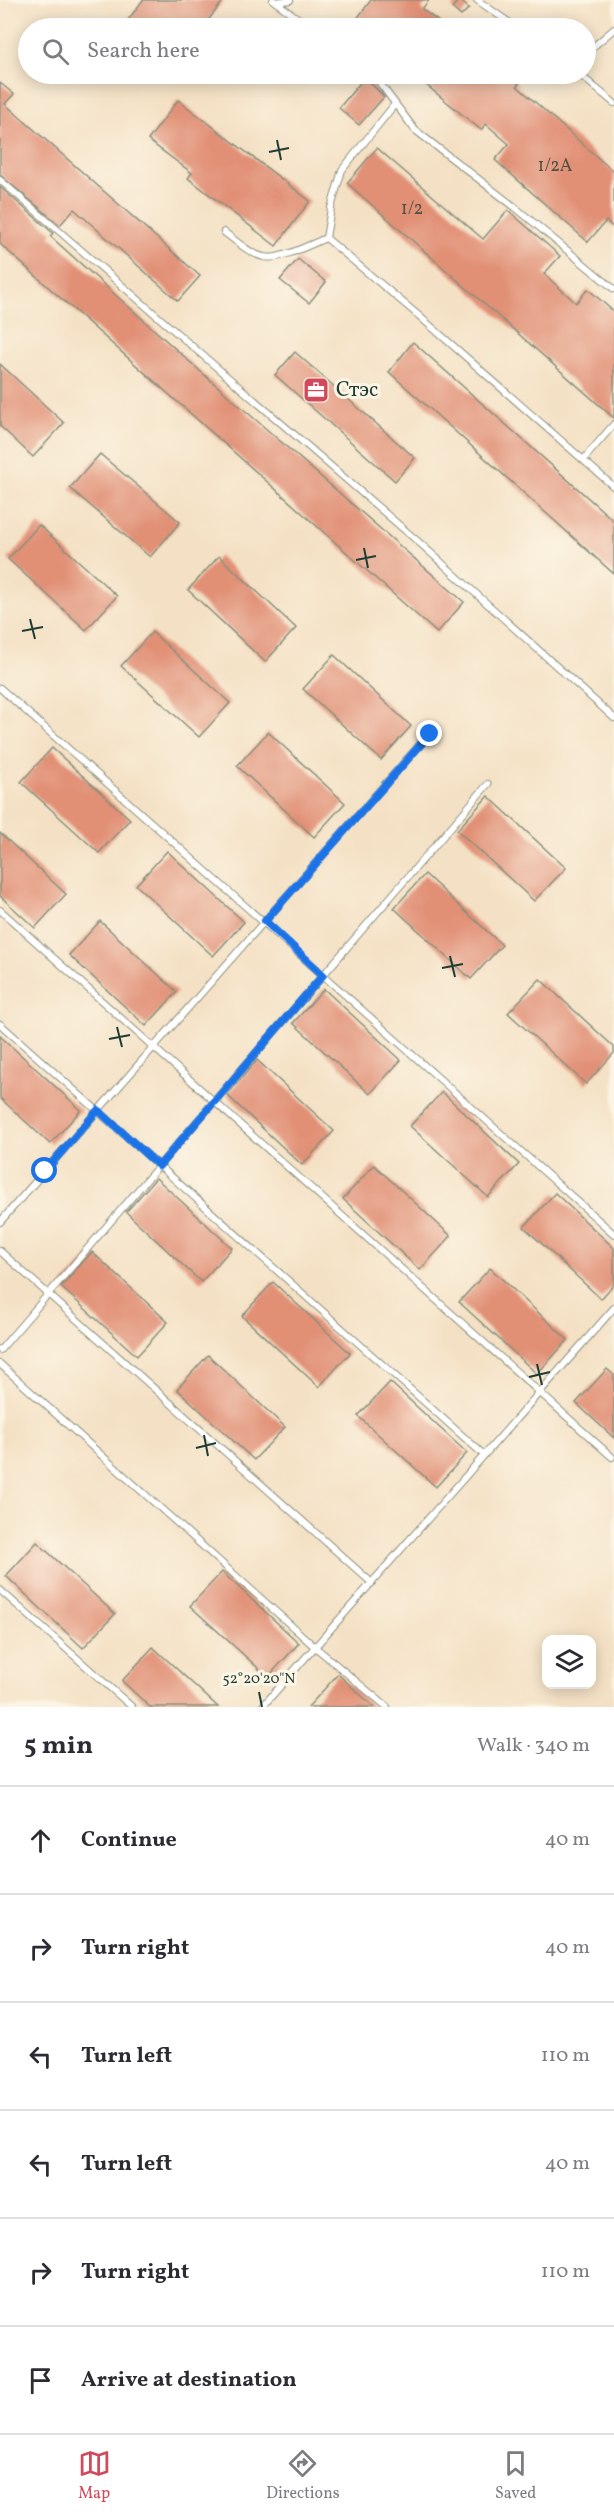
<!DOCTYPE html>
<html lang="en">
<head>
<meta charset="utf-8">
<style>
	:root { --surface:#fff; --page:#f7f7f7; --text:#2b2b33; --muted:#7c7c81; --line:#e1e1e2; --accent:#d1495b }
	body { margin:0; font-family:Vollkorn,serif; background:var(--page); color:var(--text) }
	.controls { position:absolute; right:18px; bottom:18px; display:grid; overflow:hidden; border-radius:12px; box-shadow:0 3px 15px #0003 }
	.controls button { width:54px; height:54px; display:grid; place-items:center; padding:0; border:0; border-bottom:2px solid var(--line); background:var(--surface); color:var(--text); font:30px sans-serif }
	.stop { position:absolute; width:18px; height:18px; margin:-14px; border:4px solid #1a73e8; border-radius:50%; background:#fff }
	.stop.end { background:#1a73e8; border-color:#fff; box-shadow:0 2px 6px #0008 }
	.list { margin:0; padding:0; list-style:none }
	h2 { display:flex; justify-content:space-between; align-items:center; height:78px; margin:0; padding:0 24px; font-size:26px }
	h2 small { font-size:20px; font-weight:400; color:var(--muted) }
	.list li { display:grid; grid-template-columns:39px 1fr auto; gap:18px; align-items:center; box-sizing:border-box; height:108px; padding:0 24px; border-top:2px solid var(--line) }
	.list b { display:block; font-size:22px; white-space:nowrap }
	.list em { font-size:20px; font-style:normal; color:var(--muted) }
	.icon { flex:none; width:33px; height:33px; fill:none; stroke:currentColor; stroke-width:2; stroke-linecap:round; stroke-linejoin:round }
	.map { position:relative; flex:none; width:614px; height:1707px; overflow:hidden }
	.search { position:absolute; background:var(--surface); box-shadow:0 3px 15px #0003; left:18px; right:18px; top:18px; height:66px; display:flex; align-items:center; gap:15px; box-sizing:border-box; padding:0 21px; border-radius:33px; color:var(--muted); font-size:22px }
	.sheet { height:726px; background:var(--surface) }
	nav { display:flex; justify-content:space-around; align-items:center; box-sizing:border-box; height:84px; border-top:2px solid var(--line); background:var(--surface); font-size:16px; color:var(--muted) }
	nav a { display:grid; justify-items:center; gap:3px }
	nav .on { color:var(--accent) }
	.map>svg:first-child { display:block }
	.building { fill:#e19076 }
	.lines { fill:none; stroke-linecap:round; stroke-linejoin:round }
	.service-casing { stroke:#8a8f7c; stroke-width:8 }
	.service { stroke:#fff; stroke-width:6 }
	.route { stroke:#1a73e8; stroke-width:8 }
	.ticks { fill:none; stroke:#1f3d34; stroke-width:2 }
	.labels { text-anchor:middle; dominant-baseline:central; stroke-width:6; stroke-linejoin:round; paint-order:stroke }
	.number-label { font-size:18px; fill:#505244 }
	.poi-label { font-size:21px; fill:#1f3d34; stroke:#fcf5e5; text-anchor:start }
	.ticks-label { font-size:15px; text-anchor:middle; fill:#1f3d34; stroke:#fcf5e5; stroke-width:6; stroke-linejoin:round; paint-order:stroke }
</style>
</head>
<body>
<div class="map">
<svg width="614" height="1707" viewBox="0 0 614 1707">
	<rect width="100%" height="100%" fill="#fcf5e5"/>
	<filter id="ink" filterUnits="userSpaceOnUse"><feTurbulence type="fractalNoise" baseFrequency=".0167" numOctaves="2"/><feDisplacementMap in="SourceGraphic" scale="12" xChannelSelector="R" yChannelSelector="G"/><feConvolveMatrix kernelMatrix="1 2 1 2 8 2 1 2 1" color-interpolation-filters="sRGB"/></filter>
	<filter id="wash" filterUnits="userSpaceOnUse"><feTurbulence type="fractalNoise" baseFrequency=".008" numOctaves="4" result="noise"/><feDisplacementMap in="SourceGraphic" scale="24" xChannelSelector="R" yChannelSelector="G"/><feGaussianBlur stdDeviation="1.35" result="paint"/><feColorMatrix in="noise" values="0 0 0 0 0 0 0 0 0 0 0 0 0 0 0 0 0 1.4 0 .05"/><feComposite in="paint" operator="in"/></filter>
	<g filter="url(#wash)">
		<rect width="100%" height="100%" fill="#f4e1c5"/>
		<g id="blocks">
			<g class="building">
				<polygon points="143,0 224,0 202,28 122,28"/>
				<polygon points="371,0 429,0 422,9 447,28 350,28"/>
				<polygon points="459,0 469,8 461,16 452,8"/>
				<polygon points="413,74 506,74 519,84 517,86 614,172 614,228 606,221 588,242 495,160 509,144 486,124 481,130"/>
				<polygon points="365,77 384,97 359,125 339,108"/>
				<polygon points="0,83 14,94 5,104 200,276 178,301 74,209 60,225 0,175"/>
				<polygon points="178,100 310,201 276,246 188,178 192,173 148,140"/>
				<polygon points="377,148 483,239 508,210 560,256 544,274 576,303 588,289 614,312 614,418 347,183"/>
				<polygon points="0,187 53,233 50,236 200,371 464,602 437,633 0,244"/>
				<polygon points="298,259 326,282 309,303 280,280"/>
				<polygon points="413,342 614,521 614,574 389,372"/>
				<polygon points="295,352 415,458 395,481 275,375"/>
				<polygon points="0,364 64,423 33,457 0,426"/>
				<polygon points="100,454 180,522 150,557 70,488"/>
				<polygon points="39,525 117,596 86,630 8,559"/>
				<polygon points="219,556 296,628 265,662 188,590"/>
				<polygon points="152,632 230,703 199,737 121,666"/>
				<polygon points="334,655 411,726 381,760 303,689"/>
				<polygon points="268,732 345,803 314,837 237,766"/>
				<polygon points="52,748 130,819 99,853 21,782"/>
				<polygon points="488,796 566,868 534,901 457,830"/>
				<polygon points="0,833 66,894 35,928 0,896"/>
				<polygon points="167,851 244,922 213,956 136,885"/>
				<polygon points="425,874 502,945 471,979 394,908"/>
				<polygon points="100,921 177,992 146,1026 69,955"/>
				<polygon points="540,979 614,1047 614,1053 586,1084 508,1013"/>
				<polygon points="324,989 401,1060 370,1094 293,1023"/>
				<polygon points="0,1036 81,1110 50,1144 0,1098"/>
				<polygon points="257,1060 334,1131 302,1165 227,1095"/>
				<polygon points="442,1092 519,1164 488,1197 410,1126"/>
				<polygon points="374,1165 451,1236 420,1270 343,1199"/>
				<polygon points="156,1178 232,1248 201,1282 126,1212"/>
				<polygon points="555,1193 614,1248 614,1284 601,1299 524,1227"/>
				<polygon points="92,1252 168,1322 137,1356 61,1287"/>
				<polygon points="490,1268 568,1340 537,1374 459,1302"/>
				<polygon points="273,1282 350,1353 319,1387 242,1316"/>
				<polygon points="208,1355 285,1427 254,1460 177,1389"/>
				<polygon points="607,1369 614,1375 614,1438 576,1403"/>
				<polygon points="390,1382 467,1453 436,1487 358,1416"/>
				<polygon points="37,1542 115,1614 83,1648 6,1576"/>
				<polygon points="222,1572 299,1643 268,1677 190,1606"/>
				<polygon points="153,1647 218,1707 150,1707 122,1681"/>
				<polygon points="338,1674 374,1707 308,1707"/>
			</g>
		</g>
	</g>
	<g filter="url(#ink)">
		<use href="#blocks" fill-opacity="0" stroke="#8a8f7c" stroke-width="1.5"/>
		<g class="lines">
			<g class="service-casing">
				<g id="service">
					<polyline points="273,0 311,28"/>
					<polyline points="477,0 517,28"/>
					<polyline points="276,2 290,0"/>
					<polyline points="586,53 614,29"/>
					<polyline points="370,74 376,78 415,130 516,208 614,289"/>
					<polyline points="579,74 614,103"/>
					<polyline points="0,180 422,545 614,718"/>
					<path d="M224 232C236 241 250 254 264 257 279 261 311 244 326 238"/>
					<polyline points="326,238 418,315 614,487"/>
					<polyline points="326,238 331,208 342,170 395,104"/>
					<polyline points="584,459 614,424"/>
					<polyline points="0,688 614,1234"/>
					<polyline points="0,910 612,1457"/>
					<polyline points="0,1024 484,1455"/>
					<polyline points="0,1222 430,733"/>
					<polyline points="0,1251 372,1583"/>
					<polyline points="0,1350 488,784"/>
					<polyline points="0,1364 315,1647 387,1707"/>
					<polyline points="0,1590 132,1707"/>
					<polyline points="262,1707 614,1308"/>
				</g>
			</g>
			<use href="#service" class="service"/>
		</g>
	</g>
	<g class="lines" filter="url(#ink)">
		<polyline class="route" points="45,1171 98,1110 159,1166 323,975 265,921 430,734"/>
	</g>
	<path class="ticks" d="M277 140 281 160M269 152 289 148M364 548 368 568M356 560 376 556M30 619 35 639M22 631 43 627M450 956 455 977M442 968 463 964M117 1027 122 1047M109 1039 130 1035M537 1364 542 1385M529 1377 550 1372M204 1435 208 1456M196 1448 216 1443M259 1692 262 1707"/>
	<defs>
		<g id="office-square" transform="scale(1.35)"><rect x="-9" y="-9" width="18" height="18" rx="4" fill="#d1495b" stroke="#fcf5e5"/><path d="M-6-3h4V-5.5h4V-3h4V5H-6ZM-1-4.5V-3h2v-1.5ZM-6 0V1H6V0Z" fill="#fff"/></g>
	</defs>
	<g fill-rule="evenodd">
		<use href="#office-square" x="316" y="390"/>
	</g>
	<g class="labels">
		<g class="number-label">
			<text x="555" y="166">1/2А</text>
			<text x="412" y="209">1/2</text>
		</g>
		<g class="poi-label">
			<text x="336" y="390">Стэс</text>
		</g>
	</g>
	<g class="ticks-label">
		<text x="259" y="1683">52°20'20"N</text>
	</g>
</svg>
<div class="controls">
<button><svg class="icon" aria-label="layers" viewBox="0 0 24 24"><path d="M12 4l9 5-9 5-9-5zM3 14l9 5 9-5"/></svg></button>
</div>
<div class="stop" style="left:45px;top:1171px"></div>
<div class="stop end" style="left:430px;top:734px"></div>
<div class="search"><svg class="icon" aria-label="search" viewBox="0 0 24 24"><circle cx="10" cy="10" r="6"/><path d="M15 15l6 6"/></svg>Search here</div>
</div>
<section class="sheet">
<h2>5 min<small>Walk · 340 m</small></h2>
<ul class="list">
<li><svg class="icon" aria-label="ahead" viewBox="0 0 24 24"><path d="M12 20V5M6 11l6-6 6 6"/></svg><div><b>Continue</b></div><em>40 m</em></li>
<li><svg class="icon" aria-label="right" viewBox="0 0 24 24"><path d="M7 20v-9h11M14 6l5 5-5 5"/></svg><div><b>Turn right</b></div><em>40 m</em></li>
<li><svg class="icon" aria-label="left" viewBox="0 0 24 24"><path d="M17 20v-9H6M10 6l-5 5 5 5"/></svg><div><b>Turn left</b></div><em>110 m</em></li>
<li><svg class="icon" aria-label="left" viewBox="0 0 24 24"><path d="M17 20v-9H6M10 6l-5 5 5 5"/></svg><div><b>Turn left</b></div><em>40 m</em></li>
<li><svg class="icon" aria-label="right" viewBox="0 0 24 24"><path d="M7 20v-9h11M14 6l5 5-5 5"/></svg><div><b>Turn right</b></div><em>110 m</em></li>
<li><svg class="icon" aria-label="arrive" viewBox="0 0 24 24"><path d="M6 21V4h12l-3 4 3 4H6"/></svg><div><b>Arrive at destination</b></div></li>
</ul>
</section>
<nav>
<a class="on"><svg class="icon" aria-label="map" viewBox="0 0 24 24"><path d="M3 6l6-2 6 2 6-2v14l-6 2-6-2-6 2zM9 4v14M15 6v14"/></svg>Map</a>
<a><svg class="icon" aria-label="directions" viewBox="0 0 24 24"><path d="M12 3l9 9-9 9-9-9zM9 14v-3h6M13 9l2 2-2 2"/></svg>Directions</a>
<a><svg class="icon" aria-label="saved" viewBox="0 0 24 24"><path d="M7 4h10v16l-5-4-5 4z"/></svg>Saved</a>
</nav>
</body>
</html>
